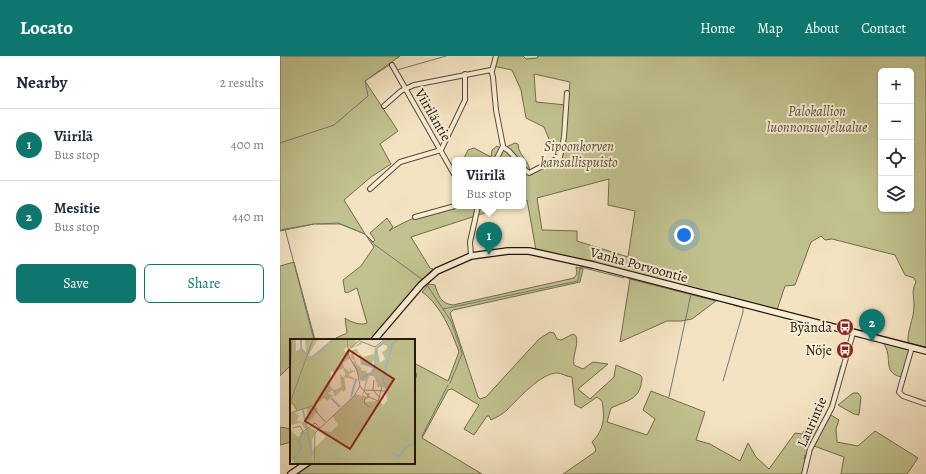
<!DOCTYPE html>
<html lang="en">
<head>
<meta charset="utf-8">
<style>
	:root { --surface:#fff; --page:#f6f6f7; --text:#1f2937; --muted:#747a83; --line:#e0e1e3; --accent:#0f766e }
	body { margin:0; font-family:Alegreya,serif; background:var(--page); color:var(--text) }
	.controls { position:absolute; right:12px; top:12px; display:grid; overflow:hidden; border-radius:6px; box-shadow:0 1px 3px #0004 }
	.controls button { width:36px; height:36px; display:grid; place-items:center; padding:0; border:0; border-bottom:1px solid var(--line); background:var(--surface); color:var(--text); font:20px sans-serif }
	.you { position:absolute; left:404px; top:179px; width:14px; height:14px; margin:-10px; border:3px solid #fff; border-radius:50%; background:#1a73e8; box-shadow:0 0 0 6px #1a73e833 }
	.badge { display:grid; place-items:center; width:26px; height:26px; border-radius:50%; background:var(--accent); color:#fff; font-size:13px; font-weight:700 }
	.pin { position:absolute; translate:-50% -33px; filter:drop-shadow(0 1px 2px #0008) }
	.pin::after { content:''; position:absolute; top:21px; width:14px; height:12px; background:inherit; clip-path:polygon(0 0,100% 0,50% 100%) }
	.popup { position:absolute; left:172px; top:101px; width:74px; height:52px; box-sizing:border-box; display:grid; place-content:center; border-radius:6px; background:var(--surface); filter:drop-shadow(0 1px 3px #0005); font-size:13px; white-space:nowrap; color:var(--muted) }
	.popup b { font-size:15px; color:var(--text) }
	.popup::after { content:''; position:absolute; left:50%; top:100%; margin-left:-8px; border:8px solid transparent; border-top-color:var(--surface) }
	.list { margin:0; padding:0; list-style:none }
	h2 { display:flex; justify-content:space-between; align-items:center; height:52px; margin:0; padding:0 16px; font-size:17px }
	h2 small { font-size:13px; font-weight:400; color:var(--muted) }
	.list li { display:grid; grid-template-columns:26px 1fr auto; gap:12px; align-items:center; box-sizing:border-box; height:72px; padding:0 16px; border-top:1px solid var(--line) }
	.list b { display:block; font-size:15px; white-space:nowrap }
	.list p { margin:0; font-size:13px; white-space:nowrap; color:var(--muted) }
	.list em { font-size:13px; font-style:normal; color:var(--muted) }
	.actions { display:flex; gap:8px; padding:12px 16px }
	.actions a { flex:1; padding:9px 0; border:1px solid var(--accent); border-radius:6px; text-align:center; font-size:14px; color:var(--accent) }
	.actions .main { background:var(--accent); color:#fff }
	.icon { flex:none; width:22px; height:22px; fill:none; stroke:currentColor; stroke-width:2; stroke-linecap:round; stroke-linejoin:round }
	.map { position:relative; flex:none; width:646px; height:418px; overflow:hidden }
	header { display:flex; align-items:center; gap:24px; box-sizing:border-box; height:56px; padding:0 20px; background:var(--accent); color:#fff }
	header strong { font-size:19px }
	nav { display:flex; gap:22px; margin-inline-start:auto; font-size:14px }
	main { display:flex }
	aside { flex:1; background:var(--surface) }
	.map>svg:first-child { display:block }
	.green { fill:#c1c28f; stroke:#726c4a; fill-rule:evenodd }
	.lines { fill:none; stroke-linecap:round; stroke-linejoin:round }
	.stream { stroke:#6f7974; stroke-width:1 }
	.street-casing { stroke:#584934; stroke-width:6 }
	.secondary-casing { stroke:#241605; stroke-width:8 }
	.street { stroke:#f8edd7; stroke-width:4 }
	.secondary { stroke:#f8edd7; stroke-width:5.5 }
	.labels { text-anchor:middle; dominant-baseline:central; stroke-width:4; stroke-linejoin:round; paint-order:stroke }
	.park-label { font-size:14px; font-style:italic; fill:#5b5235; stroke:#f8edd7 }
	.street-label { font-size:14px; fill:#241605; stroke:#f8edd7 }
	.poi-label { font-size:14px; fill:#241605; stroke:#f8edd7; text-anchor:end }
	.inset-river { fill:none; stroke:#a1bbbe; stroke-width:2 }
	.inset-road { fill:none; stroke:#a19176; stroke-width:1 }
	.view { fill:#8f2418; fill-opacity:0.15; stroke:#8f2418; stroke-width:2 }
	.inset-edge { fill:none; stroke:#241605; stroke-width:2 }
</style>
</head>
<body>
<header>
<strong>Locato</strong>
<nav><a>Home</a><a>Map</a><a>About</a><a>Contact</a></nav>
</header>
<main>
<aside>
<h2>Nearby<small>2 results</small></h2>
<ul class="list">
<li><span class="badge">1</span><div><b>Viirilä</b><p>Bus stop</p></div><em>400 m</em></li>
<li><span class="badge">2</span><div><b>Mesitie</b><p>Bus stop</p></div><em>440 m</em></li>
</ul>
<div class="actions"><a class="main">Save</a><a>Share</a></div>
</aside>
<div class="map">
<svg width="646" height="418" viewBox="0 0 646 418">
	<rect width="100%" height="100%" fill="#f4e3c2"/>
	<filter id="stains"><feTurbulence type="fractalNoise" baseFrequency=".005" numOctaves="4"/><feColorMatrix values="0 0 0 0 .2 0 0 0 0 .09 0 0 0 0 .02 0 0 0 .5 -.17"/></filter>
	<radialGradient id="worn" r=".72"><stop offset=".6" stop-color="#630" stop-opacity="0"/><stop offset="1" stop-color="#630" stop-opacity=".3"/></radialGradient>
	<g class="green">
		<path d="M0 0H120L85 25 118 75 100 88 111 108 91 121 64 144 85 178 93 186 95 184 90 177 107 162 113 171 109 175C134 159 165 150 195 150L197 153 198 150H226L131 181 150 212 153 213 138 228 91 284H56V282L67 277 65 262C70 266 81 270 87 267L77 232 67 237 65 236 63 224 81 210 94 191 85 178 60 168H34L0 175Z"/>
		<path d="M218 0H243L246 3 257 2 258 0H646V291L628 287C627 274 634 263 634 250 634 240 631 235 636 226L634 222 625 219 615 199 552 183 545 184 541 180 531 186 515 229 505 230 497 254 256 194 247 144 243 145V104H183L188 94 194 92 211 101 212 94 217 90 222 93 235 87 238 88C238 100 251 105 250 118L278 105 264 71 246 62 241 34 232 14 213 10ZM601 15H631V153H601ZM254 18 290 26 286 77V49L256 46ZM329 123 328 149 355 155 348 201 297 185V175L262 174 257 142Z"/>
		<polygon points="14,206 35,284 11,284 11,309 0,320 0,210"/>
		<path d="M296 211 303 213 300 226 173 254 170 257 198 341 200 343 206 341 259 283 270 276 274 277 277 283 281 284 293 278 296 280C299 290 292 299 294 309L303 313 313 306 328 308 298 333 310 343 334 321 336 309 360 319 362 321C361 344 348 344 331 352L327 366 367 379 375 363 363 354 371 335 425 356 416 384 430 388 460 405 468 387 476 401 489 413 515 377 522 378 528 369 533 368 539 371 549 352 561 309H563L551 350 530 389 533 390 551 359 559 364 556 373 557 386 578 390 595 375 638 402 627 418H561L564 401 534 390 530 398 525 399 524 403 528 405 524 418H283L315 396 316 393 312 386C324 374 325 362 322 345L317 341 301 352 295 349 292 321C287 321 282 317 277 317 261 317 238 343 227 354 223 358 217 361 211 364L209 360H207L194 379 184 373 199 349 172 333 168 334 142 382 202 418H16L34 407H134V328L137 318 134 315V307L168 325 179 296C172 276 160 248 142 236L149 228 155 229C158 239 161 248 173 249L294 222 297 218Z"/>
		<polygon points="350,223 436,245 412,263 401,265 387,265 340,286"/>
		<path d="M603 287 630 294 621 321C601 316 614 300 603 287Z"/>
		<polygon points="573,337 578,337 581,341 579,359 574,358 558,349"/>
		<polygon points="0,371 11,373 11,386 0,389"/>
	</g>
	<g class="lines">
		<g class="stream">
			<polyline points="117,14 166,0"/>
			<polyline points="0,87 54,69 88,40 85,25 111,8"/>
			<polyline points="37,168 58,167 85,178 95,189 143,224"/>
			<polyline points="5,173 34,284"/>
			<polyline points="0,174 34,168"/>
			<polyline points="347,222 438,245"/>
			<polyline points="147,229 171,265 181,294 182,298 170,327"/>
			<polyline points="440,245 463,252 463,256 443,325"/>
			<polyline points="163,253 298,225 300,211 344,222"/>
			<polyline points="389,341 411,238"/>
			<polyline points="142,380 168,329"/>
		</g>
		<g class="street-casing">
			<g id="street">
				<polyline points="112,9 175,120"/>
				<polyline points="212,15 216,0"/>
				<polyline points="104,50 121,35 134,29 211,14 213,21 216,54 223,90 216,104"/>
				<polyline points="223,91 229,95 237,104"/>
				<polyline points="161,94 185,44 185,18"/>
				<polyline points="243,112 249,117 280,101 284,81 287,37"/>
				<polyline points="90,133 120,106 161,94"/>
				<polyline points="135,161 175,150"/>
				<polyline points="191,200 190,186 198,150"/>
				<polyline points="632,291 619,336 623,340 646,348"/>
				<polyline points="524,418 530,393 552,351 573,277"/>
			</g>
		</g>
		<g class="secondary-casing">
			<g id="secondary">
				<polyline points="94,284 141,229 157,215 191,200 228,195 249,195 313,209 646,295"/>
				<polyline points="11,418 27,407"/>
			</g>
		</g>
		<use href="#street" class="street"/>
		<use href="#secondary" class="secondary"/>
	</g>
	<defs>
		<g id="bus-disc" transform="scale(0.9)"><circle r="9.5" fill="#8f2418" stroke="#f8edd7"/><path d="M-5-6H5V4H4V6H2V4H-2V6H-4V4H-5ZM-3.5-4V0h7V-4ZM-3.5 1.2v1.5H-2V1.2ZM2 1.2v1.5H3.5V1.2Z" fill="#fff"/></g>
	</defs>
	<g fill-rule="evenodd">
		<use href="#bus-disc" x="565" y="271"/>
		<use href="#bus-disc" x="565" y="294"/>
	</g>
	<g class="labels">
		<g class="park-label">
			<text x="537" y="55">Palokallion<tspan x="537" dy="16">luonnonsuojelualue</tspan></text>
			<text x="299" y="90">Sipoonkorven<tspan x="299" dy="16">kansallispuisto</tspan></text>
		</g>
		<g class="street-label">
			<text transform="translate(153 59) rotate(60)">Viiriläntie</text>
			<text transform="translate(359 209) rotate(15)">Vanha Porvoontie</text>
			<text transform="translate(532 366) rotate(-66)">Laurintie</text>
		</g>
		<g class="poi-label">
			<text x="552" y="271">Byända</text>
			<text x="552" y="294">Nöje</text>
		</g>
	</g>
	<g transform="translate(10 283)">
		<rect width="125" height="125" fill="#f4e3c2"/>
		<path d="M0 0H6V12L12 9 16 15 15 0H28L18 17 21 19 44 0H67L64 8 70 3 73 5 62 9 56 8 54 12 58 13 59 20 53 24 54 29 60 33V29L62 32 66 31 58 36 69 41 66 42 61 58 65 41 54 38 56 50 54 53 51 51 49 55 46 50 48 55 45 57 42 51 38 54 43 57 37 62 34 59 26 65 28 75 25 74 23 79 17 82V70L7 72 2 65 0 70ZM53 29 56 36 53 38 50 35 51 48 44 51 40 47 41 32 45 34ZM98 0H125V125H24L23 110 36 98 28 91 41 93 48 86 43 77 66 55 72 57 76 42H71L62 23 65 22 61 19 62 11 67 10 69 14 63 16 67 26 72 29 70 31 76 32 79 37 86 23 83 22 81 27 71 24 69 14 73 18 84 15 85 9ZM93 5 97 7V10L92 13 95 20 90 24 87 9ZM79 37H84L88 48H96L97 62 93 66 89 62 74 63 81 54H77V58L73 57ZM5 73 9 77 6 82 16 83 18 88 26 92 22 101 23 125H3L4 122 0 121V91L8 98 16 92 11 83 2 86 0 83V75Z" fill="#c1c28f" fill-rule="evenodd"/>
		<path class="inset-river" d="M11 0V10L16 15M87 9 98 0M19 17 21 19 44 0M71 24 84 28M84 32 87 10M70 40 83 33M96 50 93 41 102 5 106 2 104 0M61 58 66 40M41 59 50 68M13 71 17 89M17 91 22 115M102 114 108 118 116 108 125 104M4 120 11 110 9 101 13 94"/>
		<path class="inset-road" d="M70 2 85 8 95 0M58 11 71 0M84 41 83 51 90 59M0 42 2 0M70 47 79 58 88 62 92 48M74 51 96 52M79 58 75 59 74 64 81 69M0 63 4 65 7 72M0 64 23 0M0 74 22 67 35 83M3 89 10 87 14 94M10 95 25 84 30 89M24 125 25 94 64 57 70 47 67 31 59 18 57 0"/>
		<path class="view" d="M59 11 104 40 60 110 15 82Z"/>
		<rect width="125" height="125" class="inset-edge"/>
	</g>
	<rect width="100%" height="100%" filter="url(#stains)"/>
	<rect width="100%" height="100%" fill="url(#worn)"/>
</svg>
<div class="controls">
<button>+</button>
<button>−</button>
<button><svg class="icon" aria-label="locate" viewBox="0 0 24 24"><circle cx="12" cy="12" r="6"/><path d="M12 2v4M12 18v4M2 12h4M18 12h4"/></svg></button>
<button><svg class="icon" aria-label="layers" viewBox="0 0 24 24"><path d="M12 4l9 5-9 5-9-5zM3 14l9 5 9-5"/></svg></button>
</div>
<div class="you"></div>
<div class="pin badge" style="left:209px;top:199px">1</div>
<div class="popup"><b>Viirilä</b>Bus stop</div>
<div class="pin badge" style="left:592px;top:286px">2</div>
</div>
</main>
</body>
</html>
